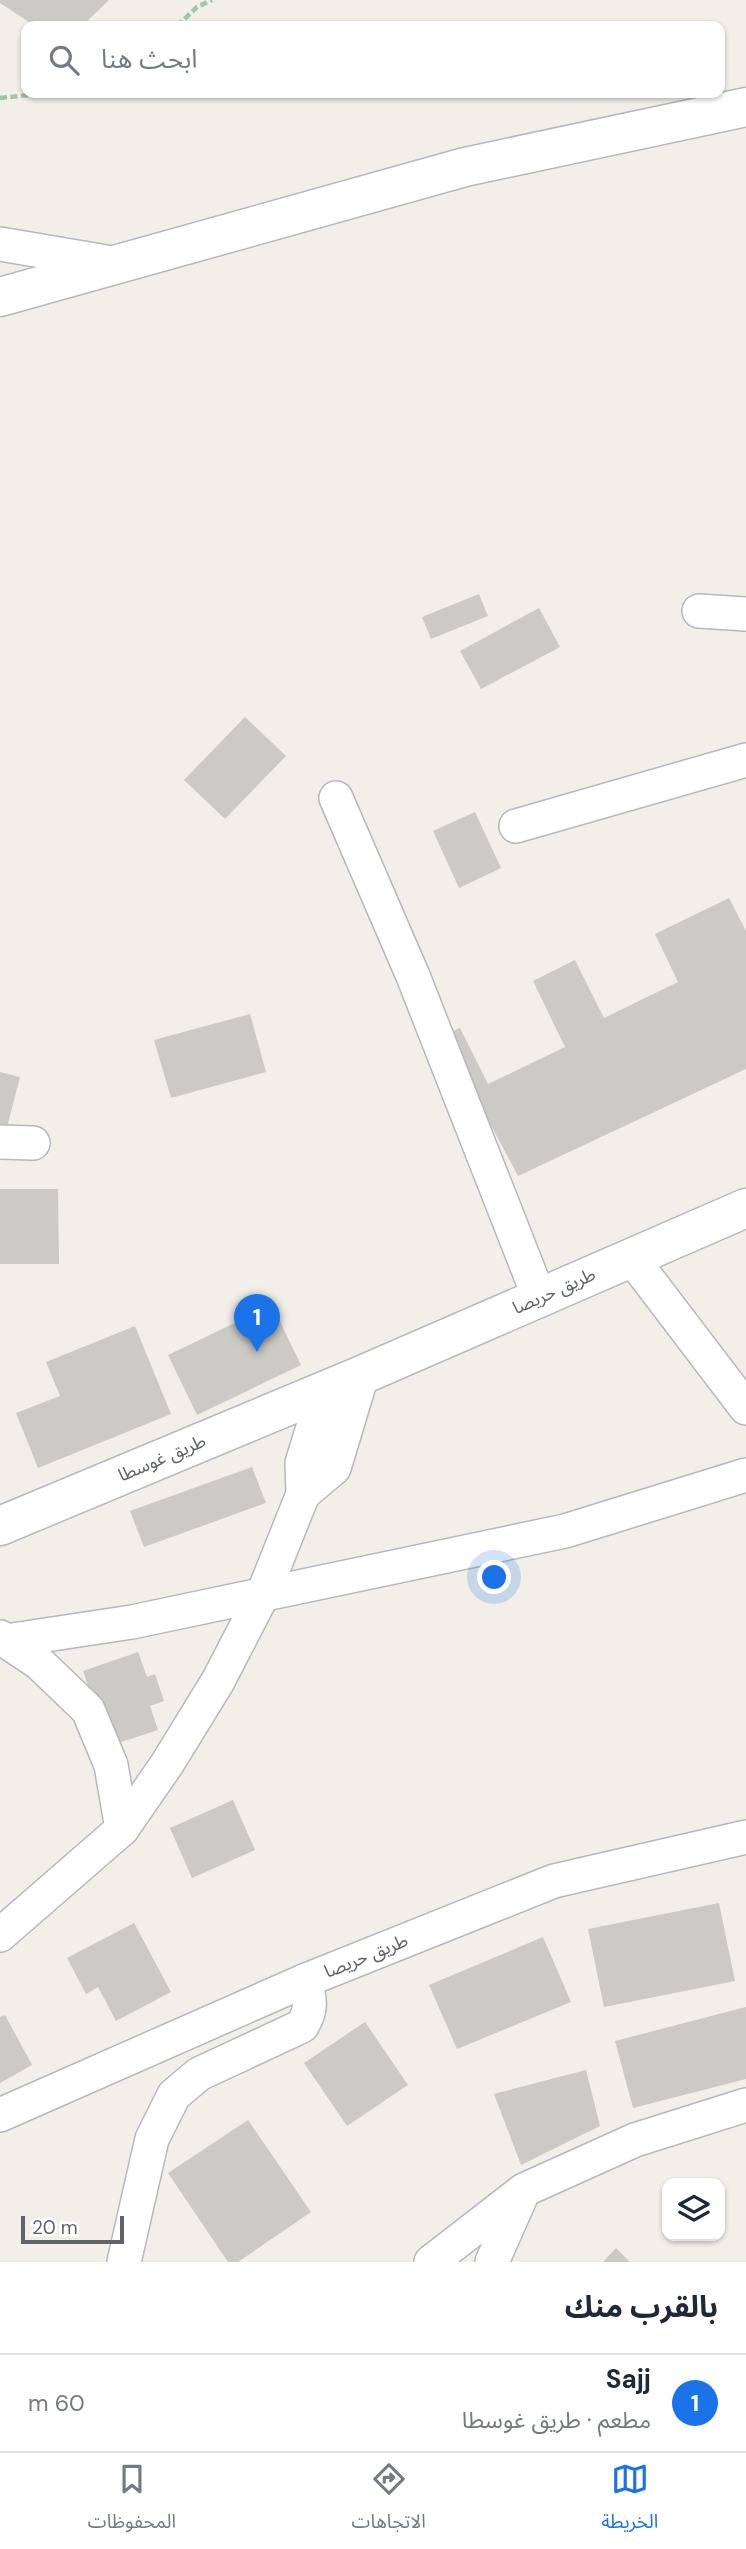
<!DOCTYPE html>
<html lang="ar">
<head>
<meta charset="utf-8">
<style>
	:root { --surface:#fff; --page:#f2f2f3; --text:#1f2937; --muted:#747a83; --line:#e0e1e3; --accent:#1a73e8 }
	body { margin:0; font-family:"DM Sans","Noto Sans Arabic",sans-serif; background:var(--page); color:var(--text); direction:rtl }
	.controls { position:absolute; right:21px; bottom:21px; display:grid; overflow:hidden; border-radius:14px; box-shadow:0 2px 5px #0004 }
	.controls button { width:63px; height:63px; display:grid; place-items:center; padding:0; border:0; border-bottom:2px solid var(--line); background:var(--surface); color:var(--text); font:35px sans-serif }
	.scale { position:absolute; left:21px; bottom:18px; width:103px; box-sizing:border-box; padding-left:7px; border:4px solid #5f6368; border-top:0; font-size:19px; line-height:24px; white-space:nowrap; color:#5f6368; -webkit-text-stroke:5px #fff; paint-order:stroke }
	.you { position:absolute; left:495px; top:1578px; width:24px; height:24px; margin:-18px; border:5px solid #fff; border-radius:50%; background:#1a73e8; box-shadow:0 0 0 10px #1a73e833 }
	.badge { display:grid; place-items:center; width:46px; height:46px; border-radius:50%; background:var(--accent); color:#fff; font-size:23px; font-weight:700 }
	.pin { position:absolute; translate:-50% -58px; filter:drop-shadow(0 2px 4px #0008) }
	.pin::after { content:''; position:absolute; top:37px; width:24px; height:21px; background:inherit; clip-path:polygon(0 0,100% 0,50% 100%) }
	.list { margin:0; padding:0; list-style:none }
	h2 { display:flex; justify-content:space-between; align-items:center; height:91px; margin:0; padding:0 28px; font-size:30px }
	h2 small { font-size:23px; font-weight:400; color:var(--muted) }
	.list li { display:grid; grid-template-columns:46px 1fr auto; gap:21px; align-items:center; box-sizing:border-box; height:98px; padding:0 28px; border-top:2px solid var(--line) }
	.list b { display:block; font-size:26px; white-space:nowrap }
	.list p { margin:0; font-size:23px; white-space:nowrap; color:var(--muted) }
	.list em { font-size:23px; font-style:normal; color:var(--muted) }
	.icon { flex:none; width:38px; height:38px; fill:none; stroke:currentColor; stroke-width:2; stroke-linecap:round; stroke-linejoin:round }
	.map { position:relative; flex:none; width:746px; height:2262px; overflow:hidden; direction:ltr }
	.search { position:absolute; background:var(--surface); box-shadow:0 2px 5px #0004; left:21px; right:21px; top:21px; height:77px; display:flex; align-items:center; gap:18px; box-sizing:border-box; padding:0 24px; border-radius:14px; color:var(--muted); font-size:26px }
	.sheet { height:189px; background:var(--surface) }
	nav { display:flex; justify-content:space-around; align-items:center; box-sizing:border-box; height:98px; border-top:2px solid var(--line); background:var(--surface); font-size:19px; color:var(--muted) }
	nav a { display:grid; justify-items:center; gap:4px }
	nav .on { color:var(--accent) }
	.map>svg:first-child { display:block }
	.building { fill:#cccac5 }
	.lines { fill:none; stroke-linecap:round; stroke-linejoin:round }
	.minor-casing { stroke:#b5b8bc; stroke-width:36 }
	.tertiary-casing { stroke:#b5b8bc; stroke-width:41 }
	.secondary-casing { stroke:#b6babf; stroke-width:41 }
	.path { stroke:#9cc7a9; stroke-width:4.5; stroke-dasharray:7 3.5; stroke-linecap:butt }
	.minor { stroke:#fff; stroke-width:33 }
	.tertiary { stroke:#fff; stroke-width:38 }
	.secondary { stroke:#fff; stroke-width:38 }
	.labels { text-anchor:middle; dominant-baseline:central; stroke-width:6; stroke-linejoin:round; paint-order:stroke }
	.street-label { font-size:18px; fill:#5f6368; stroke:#fff }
</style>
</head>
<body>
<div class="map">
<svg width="746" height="2262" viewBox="0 0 746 2262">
	<rect width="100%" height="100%" fill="#f1efe8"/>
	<g class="building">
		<polygon points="0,0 109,0 82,26 35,26 0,3"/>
		<polygon points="479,594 488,616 431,639 422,617"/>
		<polygon points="539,608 560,647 481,689 460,651"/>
		<polygon points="245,717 286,756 225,819 184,780"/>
		<polygon points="475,812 501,868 459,888 433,831"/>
		<polygon points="729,898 746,931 746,1069 518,1176 443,1035 460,1028 488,1084 565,1047 533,981 575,960 604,1018 678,982 655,934"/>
		<polygon points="250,1014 266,1072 171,1098 154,1040"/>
		<polygon points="0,1072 20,1077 5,1135 0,1134"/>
		<polygon points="0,1189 58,1189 59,1264 0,1264"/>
		<polygon points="272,1305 301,1365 197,1415 168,1355"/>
		<polygon points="135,1326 171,1414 38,1468 16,1413 60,1396 46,1362"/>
		<polygon points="252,1467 266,1503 144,1547 130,1511"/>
		<polygon points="138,1652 147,1677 155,1674 164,1701 150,1706 158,1730 109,1746 83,1671"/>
		<polygon points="233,1800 255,1850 192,1878 170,1828"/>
		<polygon points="719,1903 735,1981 604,2007 588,1929"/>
		<polygon points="134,1923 171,1992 116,2021 98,1987 86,1994 67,1958"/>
		<polygon points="543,1937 571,2002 457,2049 429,1985"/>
		<polygon points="746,2007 746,2079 633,2108 615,2041"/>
		<polygon points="5,2015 32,2065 0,2083 0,2017"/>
		<polygon points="365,2022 408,2085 347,2126 304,2063"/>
		<polygon points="586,2070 600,2126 521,2165 494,2094"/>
		<polygon points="248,2120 311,2212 238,2262 228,2262 168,2173"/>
		<polygon points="616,2248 630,2262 603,2262"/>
	</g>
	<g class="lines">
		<g class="minor-casing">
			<g id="minor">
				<polyline points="0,244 118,264"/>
				<polyline points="699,611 746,614"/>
				<polyline points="336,798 413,976 539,1297"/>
				<polyline points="516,826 746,760"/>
				<polyline points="0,1142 33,1143"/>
				<polyline points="631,1257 746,1408"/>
				<polyline points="303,1494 334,1468 362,1375"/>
				<polyline points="0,1637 39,1663 88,1710 111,1765 122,1829"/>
				<polyline points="6,1641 132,1622 565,1531 746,1475"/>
				<polyline points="0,1935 122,1829 167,1764 218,1681 263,1594 303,1494 302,1463 324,1391"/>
				<polyline points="0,2115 304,1981 554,1881 746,1837"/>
				<path d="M124 2262 152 2139 174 2095 199 2074 302 2026C312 2010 311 1999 304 1981"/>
				<polyline points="431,2262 524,2190 635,2140 746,2105"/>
				<polyline points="492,2262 523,2192"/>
			</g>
		</g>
		<g class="tertiary-casing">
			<polyline id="tertiary" points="0,297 465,167 746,107"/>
		</g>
		<g class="secondary-casing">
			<polyline id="secondary" points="0,1526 362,1375 746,1208"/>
		</g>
		<g class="path">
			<polyline points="177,26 197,7 212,0"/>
			<polyline points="0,98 49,93"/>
		</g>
		<use href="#minor" class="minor"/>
		<use href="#tertiary" class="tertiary"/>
		<use href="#secondary" class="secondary"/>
	</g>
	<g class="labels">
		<g class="street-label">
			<text transform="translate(554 1291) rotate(-24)">طريق حريصا</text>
			<text transform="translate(162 1458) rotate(-23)">طريق غوسطا</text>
			<text transform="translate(366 1956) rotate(-22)">طريق حريصا</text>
		</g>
	</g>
</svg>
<div class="controls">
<button><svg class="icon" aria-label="layers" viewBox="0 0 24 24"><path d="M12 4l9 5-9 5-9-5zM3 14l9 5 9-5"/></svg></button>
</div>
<div class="scale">20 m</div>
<div class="you"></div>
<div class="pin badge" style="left:257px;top:1352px">1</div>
<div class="search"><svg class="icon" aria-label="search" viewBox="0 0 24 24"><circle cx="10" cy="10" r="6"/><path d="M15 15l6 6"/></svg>ابحث هنا</div>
</div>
<section class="sheet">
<h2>بالقرب منك<small></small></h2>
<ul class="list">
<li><span class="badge">1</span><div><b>Sajj</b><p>مطعم · طريق غوسطا</p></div><em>60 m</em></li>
</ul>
</section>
<nav>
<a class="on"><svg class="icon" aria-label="map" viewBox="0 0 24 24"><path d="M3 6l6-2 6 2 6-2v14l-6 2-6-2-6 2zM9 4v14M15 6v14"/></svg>الخريطة</a>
<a><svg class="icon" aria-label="directions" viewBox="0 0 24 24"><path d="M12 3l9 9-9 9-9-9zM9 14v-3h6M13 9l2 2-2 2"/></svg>الاتجاهات</a>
<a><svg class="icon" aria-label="saved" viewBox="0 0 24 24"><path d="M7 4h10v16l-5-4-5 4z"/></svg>المحفوظات</a>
</nav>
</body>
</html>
